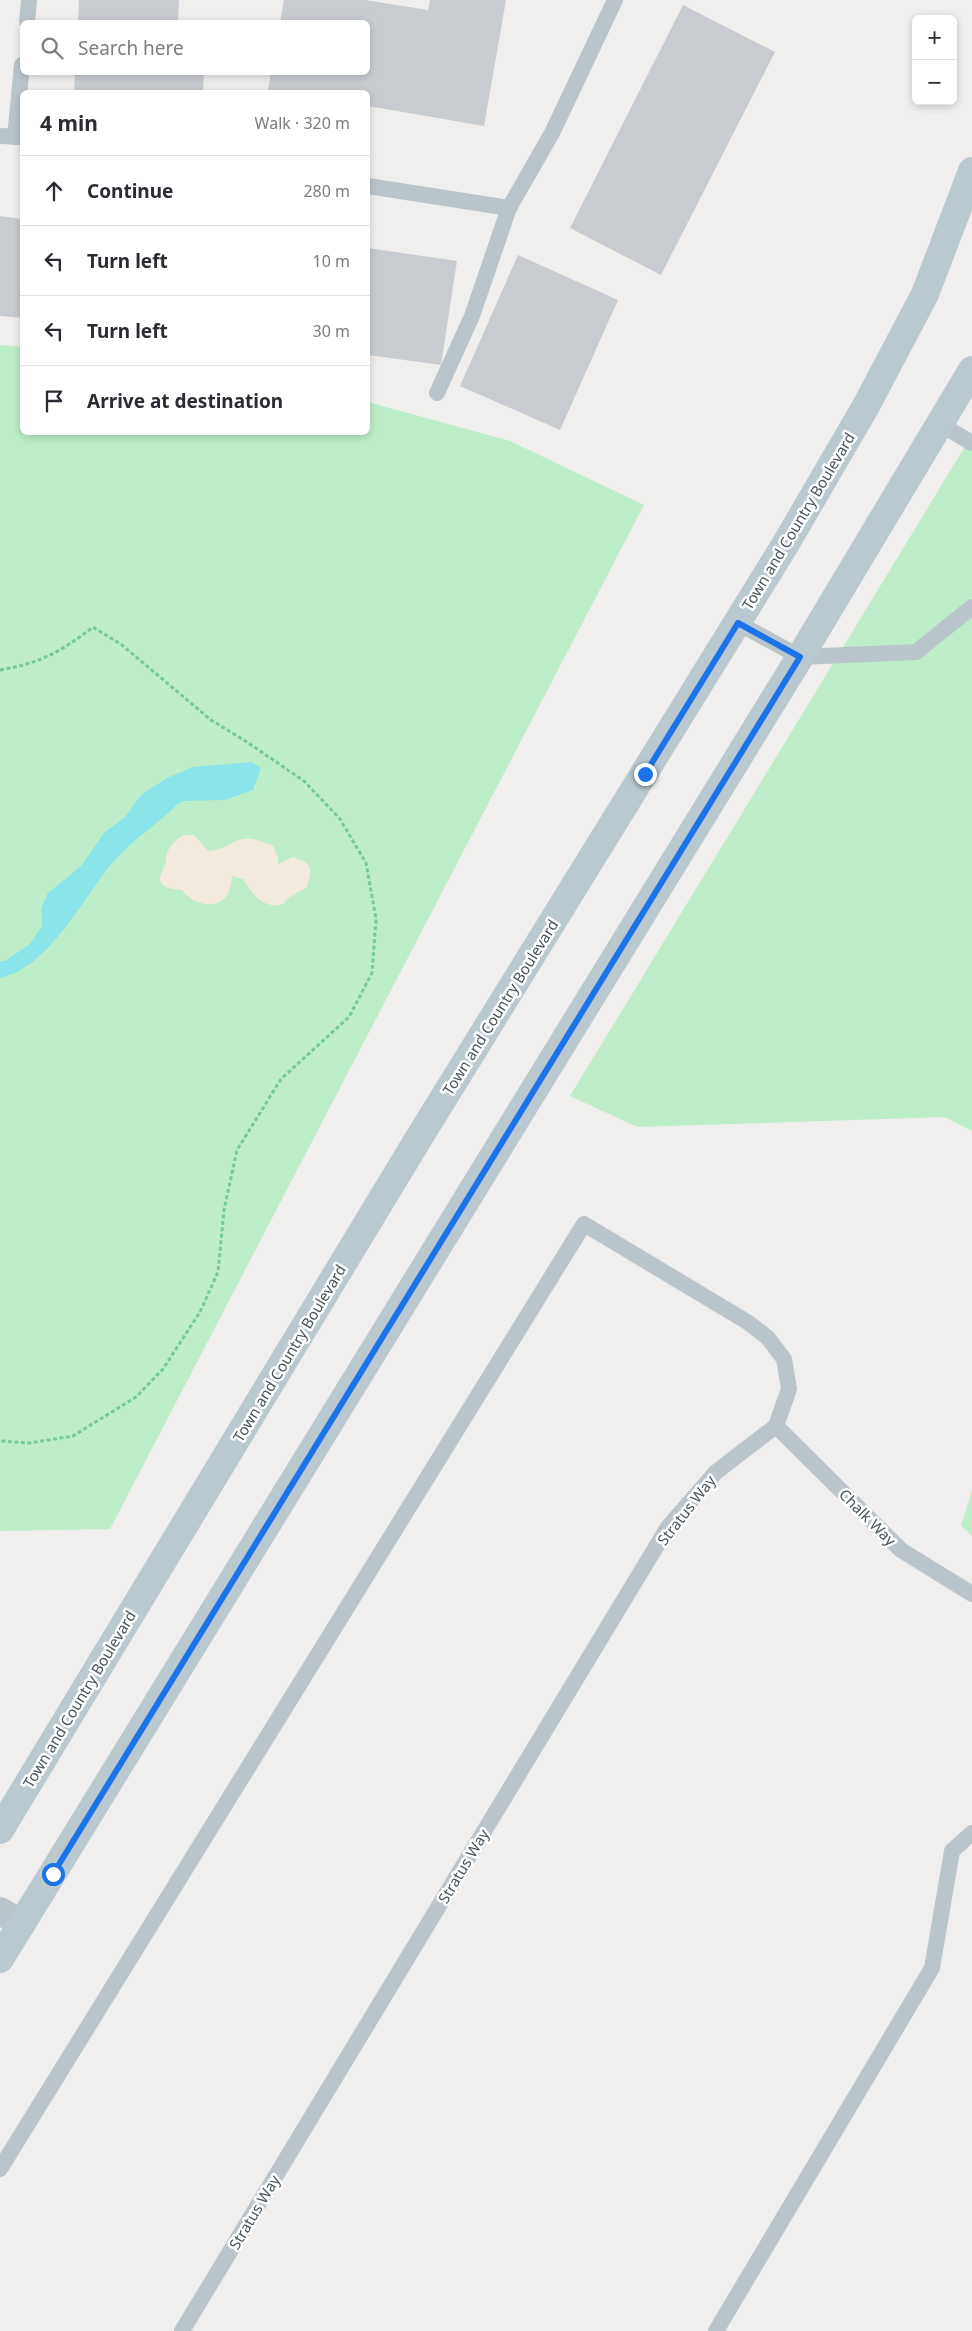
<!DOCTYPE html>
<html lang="en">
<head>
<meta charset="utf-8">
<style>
	:root { --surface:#fff; --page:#f7f7f7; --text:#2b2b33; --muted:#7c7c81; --line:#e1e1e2 }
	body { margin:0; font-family:"Noto Sans",sans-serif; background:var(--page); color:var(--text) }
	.controls { position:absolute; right:15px; top:15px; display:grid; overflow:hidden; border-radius:8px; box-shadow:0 2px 8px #0003 }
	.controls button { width:45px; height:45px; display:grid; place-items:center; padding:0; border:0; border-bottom:1px solid var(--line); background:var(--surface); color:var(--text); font:25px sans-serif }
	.stop { position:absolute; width:15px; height:15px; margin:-11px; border:4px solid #1a73e8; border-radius:50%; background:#fff }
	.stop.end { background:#1a73e8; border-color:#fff; box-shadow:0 1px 5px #0008 }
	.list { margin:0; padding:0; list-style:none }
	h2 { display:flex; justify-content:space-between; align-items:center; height:65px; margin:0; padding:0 20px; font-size:21px }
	h2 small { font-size:16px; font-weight:400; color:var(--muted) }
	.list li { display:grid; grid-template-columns:32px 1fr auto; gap:15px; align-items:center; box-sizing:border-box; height:70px; padding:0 20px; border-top:1px solid var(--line) }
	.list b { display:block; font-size:19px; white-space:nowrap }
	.list em { font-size:16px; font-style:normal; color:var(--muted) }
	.icon { flex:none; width:28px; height:28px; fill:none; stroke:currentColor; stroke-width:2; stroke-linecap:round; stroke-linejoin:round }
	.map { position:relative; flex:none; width:972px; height:2331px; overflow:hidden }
	.search { position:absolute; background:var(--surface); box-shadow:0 2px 8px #0003; left:20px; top:20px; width:350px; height:55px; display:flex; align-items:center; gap:12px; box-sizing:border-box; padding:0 18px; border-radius:8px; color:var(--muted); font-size:19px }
	.panel { position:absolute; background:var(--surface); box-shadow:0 2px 8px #0003; left:20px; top:90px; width:350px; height:345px; border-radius:8px }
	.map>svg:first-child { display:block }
	.green { fill:#bdeec9 }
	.sand { fill:#f2e9df }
	.water { fill:#8ae4ea }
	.building { fill:#c8ccd1 }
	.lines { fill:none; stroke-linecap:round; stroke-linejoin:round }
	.path { stroke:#75cb95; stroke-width:3; stroke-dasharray:4 2.5; stroke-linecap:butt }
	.lane { stroke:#bac5cb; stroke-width:16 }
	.street { stroke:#bac5cb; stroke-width:28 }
	.secondary { stroke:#bac8d0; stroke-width:28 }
	.route { stroke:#1a73e8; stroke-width:6 }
	.labels { text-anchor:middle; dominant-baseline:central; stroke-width:5; stroke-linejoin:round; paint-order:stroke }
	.street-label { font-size:15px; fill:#47545b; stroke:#fff }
</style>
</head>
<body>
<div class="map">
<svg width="972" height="2331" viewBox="0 0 972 2331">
	<rect width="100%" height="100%" fill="#f1eeee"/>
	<g class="green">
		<polygon points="0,345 22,347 22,432 368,432 368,402 510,441 644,505 110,1529 0,1531"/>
		<polygon points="972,435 972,1131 945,1117 637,1127 570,1096"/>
		<polygon points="972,1490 972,1536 961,1526"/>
	</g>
	<path class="sand" d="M183 835H194L208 851C240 847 234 828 273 846L278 858V864L293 857C313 863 313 870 306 888L288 898 284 904C264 910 252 894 243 879L232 876C231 882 231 890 227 895 216 912 191 903 182 890 162 889 154 884 165 865 166 862 166 857 167 853 170 845 176 840 183 835Z"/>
	<path class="water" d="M251 762 261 768 253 790 225 800 184 801 178 804C158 823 133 840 115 860 83 896 51 967 0 978V961H5L30 944 42 926 41 908 48 893 81 866 104 833 125 817 141 795 167 778 193 767Z"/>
	<g class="building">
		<polygon points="79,0 179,0 178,22 78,22"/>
		<polygon points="284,0 365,0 428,10 430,0 506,0 484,126 368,106 368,92 285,92 268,90 271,72 368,72 368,22 280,22"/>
		<polygon points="683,5 775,52 661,275 570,228"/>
		<polygon points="75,72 204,72 203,92 74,92"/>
		<polygon points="0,216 22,219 22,318 0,316"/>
		<polygon points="368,248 457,261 441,365 368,355"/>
		<polygon points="518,255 618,300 560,430 460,386"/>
	</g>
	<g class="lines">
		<path class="path" d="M0 670C40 663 61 652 93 627L122 645 211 720 247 742 304 781 340 819 366 863 376 919 372 973 349 1017 281 1079 237 1150 224 1210 218 1272 200 1312 163 1369 136 1397 73 1436 30 1443 0 1441"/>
		<g class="lane">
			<polyline points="27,22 29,0"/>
			<polyline points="0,136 22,137"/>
			<polyline points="15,137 22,65"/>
			<polyline points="368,186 509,208 552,133 615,0"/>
			<polyline points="437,393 472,316 509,208"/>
			<polyline points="940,424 972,443"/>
			<polyline points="738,623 800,657 916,652 972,607"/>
			<polyline points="776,1426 901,1550 972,1594"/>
			<polyline points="0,2169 584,1224 749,1323 768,1338 784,1359 789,1389 776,1426"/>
			<polyline points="182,2331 668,1527 716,1472 776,1426"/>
			<polyline points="716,2331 932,1968 952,1851 972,1833"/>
		</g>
		<polyline class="street" points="0,1911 22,1923"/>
		<g class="secondary">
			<polyline points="0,1830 417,1141 785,545 866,406 925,294 972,171"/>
			<polyline points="0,1959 800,657 972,370"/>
		</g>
	</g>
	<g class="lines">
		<polyline class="route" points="53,1874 800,657 738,623 645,774"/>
	</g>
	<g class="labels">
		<g class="street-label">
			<text transform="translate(798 521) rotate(-59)">Town and Country Boulevard</text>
			<text transform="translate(500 1007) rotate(-58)">Town and Country Boulevard</text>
			<text transform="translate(289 1353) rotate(-59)">Town and Country Boulevard</text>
			<text transform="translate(686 1510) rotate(-52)">Stratus Way</text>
			<text transform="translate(868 1517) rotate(45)">Chalk Way</text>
			<text transform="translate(79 1699) rotate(-59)">Town and Country Boulevard</text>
			<text transform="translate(463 1866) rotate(-59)">Stratus Way</text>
			<text transform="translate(254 2212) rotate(-59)">Stratus Way</text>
		</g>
	</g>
</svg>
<div class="controls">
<button>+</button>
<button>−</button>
</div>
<div class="stop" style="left:53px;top:1874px"></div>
<div class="stop end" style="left:645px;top:774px"></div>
<div class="search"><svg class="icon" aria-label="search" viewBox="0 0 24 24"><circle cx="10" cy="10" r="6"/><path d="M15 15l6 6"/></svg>Search here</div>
<section class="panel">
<h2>4 min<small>Walk · 320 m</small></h2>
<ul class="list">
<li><svg class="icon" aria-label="ahead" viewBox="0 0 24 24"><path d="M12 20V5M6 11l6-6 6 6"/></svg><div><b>Continue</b></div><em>280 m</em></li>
<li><svg class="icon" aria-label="left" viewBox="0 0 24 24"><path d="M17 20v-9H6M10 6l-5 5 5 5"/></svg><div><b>Turn left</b></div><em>10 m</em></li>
<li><svg class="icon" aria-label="left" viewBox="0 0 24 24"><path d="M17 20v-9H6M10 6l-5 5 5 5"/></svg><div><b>Turn left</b></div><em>30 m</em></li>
<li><svg class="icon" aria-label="arrive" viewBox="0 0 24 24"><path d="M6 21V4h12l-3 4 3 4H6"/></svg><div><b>Arrive at destination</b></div></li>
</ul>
</section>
</div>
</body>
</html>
